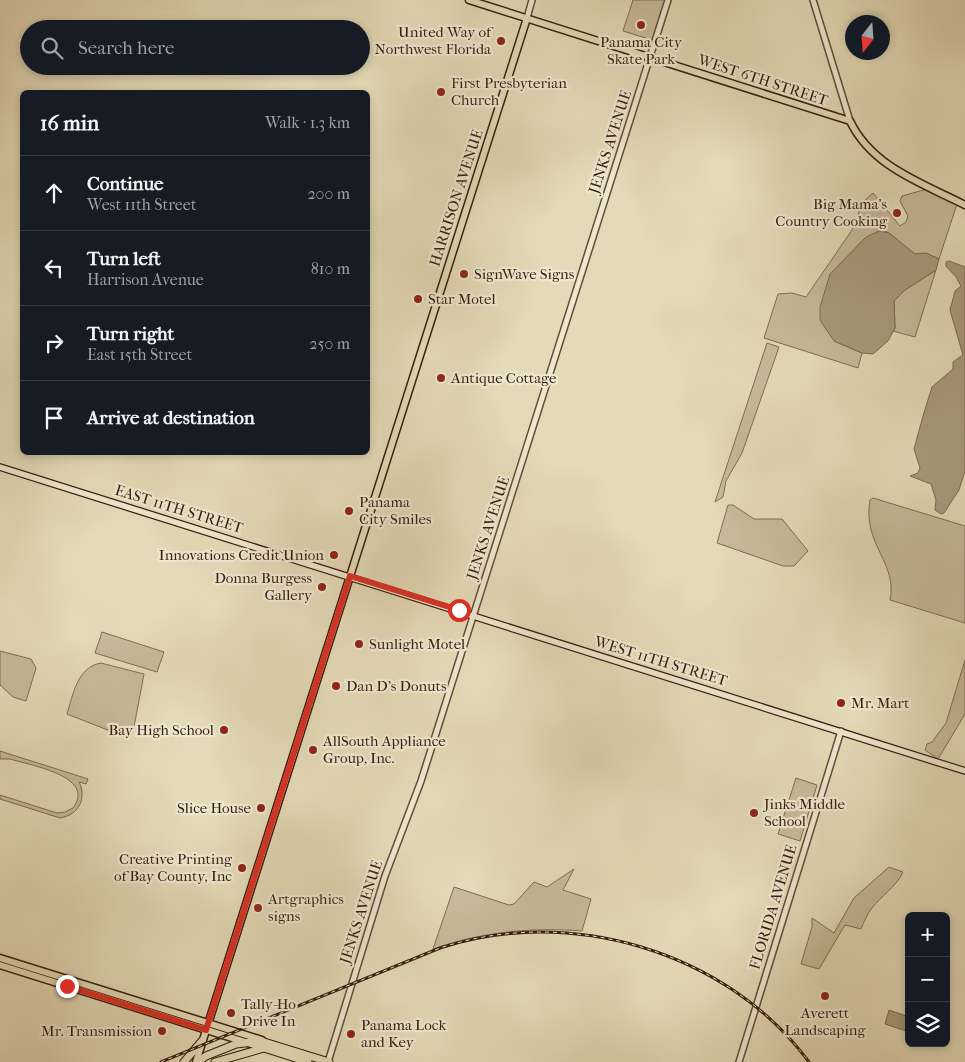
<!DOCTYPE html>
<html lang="en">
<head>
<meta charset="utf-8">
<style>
	:root { --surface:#171b24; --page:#20242c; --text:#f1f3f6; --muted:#9ea1a6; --line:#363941 }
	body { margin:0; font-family:"IM FELL French Canon",serif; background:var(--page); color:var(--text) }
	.controls { position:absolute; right:15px; bottom:15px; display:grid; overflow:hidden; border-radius:8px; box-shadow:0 2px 8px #0003 }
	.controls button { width:45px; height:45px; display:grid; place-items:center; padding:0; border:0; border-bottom:1px solid var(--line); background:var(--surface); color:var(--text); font:25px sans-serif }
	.compass { position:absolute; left:845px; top:15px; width:45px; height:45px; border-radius:50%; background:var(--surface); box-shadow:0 2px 8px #0003; rotate:197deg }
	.stop { position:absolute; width:15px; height:15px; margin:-11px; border:4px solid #d93025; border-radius:50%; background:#fff }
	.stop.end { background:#d93025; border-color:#fff; box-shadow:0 1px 5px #0008 }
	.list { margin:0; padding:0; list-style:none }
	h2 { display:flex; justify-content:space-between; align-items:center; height:65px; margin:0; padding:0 20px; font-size:21px }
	h2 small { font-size:16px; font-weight:400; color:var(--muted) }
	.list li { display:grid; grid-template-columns:32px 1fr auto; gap:15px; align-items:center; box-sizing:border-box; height:75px; padding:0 20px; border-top:1px solid var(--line) }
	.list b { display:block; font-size:19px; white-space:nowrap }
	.list p { margin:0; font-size:16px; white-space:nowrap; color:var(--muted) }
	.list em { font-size:16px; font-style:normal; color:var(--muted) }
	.icon { flex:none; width:28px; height:28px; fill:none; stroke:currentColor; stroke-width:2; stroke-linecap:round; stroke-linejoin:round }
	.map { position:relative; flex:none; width:965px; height:1062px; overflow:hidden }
	.search { position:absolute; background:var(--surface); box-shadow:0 2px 8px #0003; left:20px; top:20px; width:350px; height:55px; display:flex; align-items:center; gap:12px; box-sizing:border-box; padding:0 18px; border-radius:28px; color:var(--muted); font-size:19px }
	.panel { position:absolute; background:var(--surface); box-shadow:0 2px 8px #0003; left:20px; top:90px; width:350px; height:365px; border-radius:8px }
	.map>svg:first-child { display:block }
	.green { fill:#c7ba9a; stroke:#7f6c54 }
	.water { fill:#a99a7d; stroke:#7b6850 }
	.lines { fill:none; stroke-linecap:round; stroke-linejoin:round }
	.tertiary-casing { stroke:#624d38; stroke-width:8 }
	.secondary-casing { stroke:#371e0d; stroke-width:8 }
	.primary-casing { stroke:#371e0d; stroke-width:9 }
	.trunk-casing { stroke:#371e0d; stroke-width:9 }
	.tertiary { stroke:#ede7d0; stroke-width:5 }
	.secondary { stroke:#ede7d0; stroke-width:5.5 }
	.primary { stroke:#e4dab7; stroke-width:6 }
	.trunk { stroke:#e4dab7; stroke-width:7 }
	.rail-casing { stroke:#371e0d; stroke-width:3 }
	.rail { stroke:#ede7d0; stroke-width:1; stroke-dasharray:4; stroke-linecap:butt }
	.route { stroke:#d93025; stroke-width:6 }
	.poi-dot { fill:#8f2418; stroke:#ede7d0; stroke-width:2 }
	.labels { text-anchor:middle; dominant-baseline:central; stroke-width:4.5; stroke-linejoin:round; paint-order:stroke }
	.poi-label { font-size:15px; fill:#371e0d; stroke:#ede7d0; text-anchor:start }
	.street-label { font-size:15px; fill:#371e0d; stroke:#ede7d0 }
</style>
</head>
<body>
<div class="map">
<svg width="965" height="1062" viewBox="0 0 965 1062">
	<rect width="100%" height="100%" fill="#e4dab7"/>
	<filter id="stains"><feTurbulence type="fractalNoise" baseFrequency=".004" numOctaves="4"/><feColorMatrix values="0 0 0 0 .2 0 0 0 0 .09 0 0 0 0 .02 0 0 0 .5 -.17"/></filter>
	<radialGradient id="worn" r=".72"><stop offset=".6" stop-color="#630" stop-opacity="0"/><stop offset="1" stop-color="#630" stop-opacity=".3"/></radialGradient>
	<g class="green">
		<polygon points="633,0 665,0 652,40 623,31"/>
		<path d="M927 189 957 204 939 259C928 252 916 257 909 252 901 245 896 236 885 231L830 274 834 341 862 353 858 368 764 338 778 294 792 293 806 297 852 230 863 202 873 193 900 226 906 222 908 216 900 201 902 196Z"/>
		<polygon points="936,270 915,337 893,331 895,328 894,301 905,290"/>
		<polygon points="767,343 779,347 742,453 726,481 723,497 715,502"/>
		<path d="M873 498 965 526V623L890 600C898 563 862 544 870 500Z"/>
		<polygon points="728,505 733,505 754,519 782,519 808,551 794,566 783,566 717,543"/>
		<polygon points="102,632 164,652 157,672 95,653"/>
		<polygon points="0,651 31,659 36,668 26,701 13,697 0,685"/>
		<polygon points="965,660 965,714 938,759 925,750 927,744 932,742 946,723"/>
		<path d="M101 663 144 674 134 727 131 732 123 736 67 714C73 695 77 667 101 663Z"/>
		<path d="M0 751 88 779 86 784 79 782C87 798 79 815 60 818L0 799V795L57 813 65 812 73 808C97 776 29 765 10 759H0Z"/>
		<polygon points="796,778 817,785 800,841 778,834"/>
		<path d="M889 867 903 872C897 886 881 896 872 908 867 914 864 922 861 929L845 925 819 969 801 964 812 927V918L834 933 854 898Z"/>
		<path d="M574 869 563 890 591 899 582 931C530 927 482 932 433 949L454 887 509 905 514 904 534 882 547 887Z"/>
	</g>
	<g class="water">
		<polygon points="879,231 889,233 915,254 926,253 939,259 936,270 905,290 894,301 895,328 888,341 873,354 862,353 834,341 820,320 820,307 830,274 866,237"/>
		<polygon points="949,261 965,267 965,471 959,490 944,513 941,514 935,510 936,500 931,484 910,476 918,473 920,468 914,449 923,416 932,387 953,369 953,362 963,355 950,310 955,291 961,286 956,277 946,266 946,262"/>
		<polygon points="889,1010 909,1017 909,1032 885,1024"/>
	</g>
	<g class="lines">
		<g class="tertiary-casing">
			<g id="tertiary">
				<polyline points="813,0 850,121"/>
				<polyline points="527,18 532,0"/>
				<polyline points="328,1062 385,876 421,781 668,0"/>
				<polyline points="739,1062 841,731"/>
			</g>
		</g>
		<g class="secondary-casing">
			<polyline id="secondary" points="0,467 965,771"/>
		</g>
		<g class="primary-casing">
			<g id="primary">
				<path d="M469 0 850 121C872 167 922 183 965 205"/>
				<polyline points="0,958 262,1040"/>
				<polyline points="0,965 264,1048"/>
				<polyline points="196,1062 527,18"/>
			</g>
		</g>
		<g class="trunk-casing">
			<g id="trunk">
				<polyline points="184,1062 202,1041"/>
				<polyline points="198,1062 206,1056 236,1044 261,1041 329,1062"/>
				<polyline points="215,1062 264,1048 308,1062"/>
			</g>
		</g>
		<use href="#tertiary" class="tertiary"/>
		<use href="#secondary" class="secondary"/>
		<use href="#primary" class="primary"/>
		<use href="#trunk" class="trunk"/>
		<g class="rail-casing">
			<path id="rail" d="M161 1062 440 948C569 905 727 951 809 1062"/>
		</g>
		<use href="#rail" class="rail"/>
	</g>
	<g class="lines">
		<polyline class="route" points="67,986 206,1030 350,576 459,610"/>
	</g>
	<g class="poi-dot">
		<circle cx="641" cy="25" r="5"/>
		<circle cx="501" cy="41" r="5"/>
		<circle cx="441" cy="92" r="5"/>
		<circle cx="897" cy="213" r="5"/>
		<circle cx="464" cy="274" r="5"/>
		<circle cx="418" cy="299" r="5"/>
		<circle cx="441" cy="378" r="5"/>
		<circle cx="349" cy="511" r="5"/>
		<circle cx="334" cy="555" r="5"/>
		<circle cx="322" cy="587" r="5"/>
		<circle cx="359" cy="644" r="5"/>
		<circle cx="336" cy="686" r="5"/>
		<circle cx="841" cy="703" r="5"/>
		<circle cx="224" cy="730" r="5"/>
		<circle cx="313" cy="750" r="5"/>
		<circle cx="261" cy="808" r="5"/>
		<circle cx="754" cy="813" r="5"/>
		<circle cx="242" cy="868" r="5"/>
		<circle cx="258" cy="908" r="5"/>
		<circle cx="825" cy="996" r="5"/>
		<circle cx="231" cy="1013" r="5"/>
		<circle cx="162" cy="1031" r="5"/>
		<circle cx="351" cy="1034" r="5"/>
	</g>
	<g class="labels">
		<g class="poi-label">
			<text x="491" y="32" text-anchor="end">United Way of<tspan x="491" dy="17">Northwest Florida</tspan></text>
			<text x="641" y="42" text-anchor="middle">Panama City<tspan x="641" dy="17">Skate Park</tspan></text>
			<text x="451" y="83">First Presbyterian<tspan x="451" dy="17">Church</tspan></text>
			<text x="887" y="204" text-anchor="end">Big Mama's<tspan x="887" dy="17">Country Cooking</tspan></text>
			<text x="474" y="274">SignWave Signs</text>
			<text x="428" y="299">Star Motel</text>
			<text x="451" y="378">Antique Cottage</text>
			<text x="359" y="502">Panama<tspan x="359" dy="17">City Smiles</tspan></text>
			<text x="324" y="555" text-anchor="end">Innovations Credit Union</text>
			<text x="312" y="578" text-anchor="end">Donna Burgess<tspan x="312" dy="17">Gallery</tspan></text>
			<text x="369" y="644">Sunlight Motel</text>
			<text x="346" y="686">Dan D's Donuts</text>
			<text x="851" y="703">Mr. Mart</text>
			<text x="214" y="730" text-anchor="end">Bay High School</text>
			<text x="323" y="741">AllSouth Appliance<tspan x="323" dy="17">Group, Inc.</tspan></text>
			<text x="764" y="804">Jinks Middle<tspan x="764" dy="17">School</tspan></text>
			<text x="251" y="808" text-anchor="end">Slice House</text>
			<text x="232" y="859" text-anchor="end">Creative Printing<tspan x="232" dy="17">of Bay County, Inc</tspan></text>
			<text x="268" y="899">Artgraphics<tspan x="268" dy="17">signs</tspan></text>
			<text x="241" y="1004">Tally-Ho<tspan x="241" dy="17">Drive In</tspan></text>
			<text x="825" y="1013" text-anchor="middle">Averett<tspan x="825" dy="17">Landscaping</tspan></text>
			<text x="361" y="1025">Panama Lock<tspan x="361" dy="17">and Key</tspan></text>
			<text x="152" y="1031" text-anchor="end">Mr. Transmission</text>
		</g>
		<g class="street-label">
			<text transform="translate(763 80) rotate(18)">WEST 6TH STREET</text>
			<text transform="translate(610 142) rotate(-72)">JENKS AVENUE</text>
			<text transform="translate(456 198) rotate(-72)">HARRISON AVENUE</text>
			<text transform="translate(179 509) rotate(17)">EAST 11TH STREET</text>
			<text transform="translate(488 528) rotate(-72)">JENKS AVENUE</text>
			<text transform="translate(661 661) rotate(17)">WEST 11TH STREET</text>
			<text transform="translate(773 907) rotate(-73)">FLORIDA AVENUE</text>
			<text transform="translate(361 912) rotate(-72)">JENKS AVENUE</text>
		</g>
	</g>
	<rect width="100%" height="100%" filter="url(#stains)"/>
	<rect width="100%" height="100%" fill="url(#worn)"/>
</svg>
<div class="controls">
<button>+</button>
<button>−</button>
<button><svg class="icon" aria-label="layers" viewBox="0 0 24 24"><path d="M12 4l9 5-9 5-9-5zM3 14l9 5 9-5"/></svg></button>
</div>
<svg class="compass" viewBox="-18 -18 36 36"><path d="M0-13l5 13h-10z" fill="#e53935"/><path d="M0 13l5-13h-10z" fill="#9ea1a6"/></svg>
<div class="stop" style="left:459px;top:610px"></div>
<div class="stop end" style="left:67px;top:986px"></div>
<div class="search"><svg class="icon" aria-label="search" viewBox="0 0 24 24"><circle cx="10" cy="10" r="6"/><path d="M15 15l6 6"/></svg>Search here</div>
<section class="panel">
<h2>16 min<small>Walk · 1.3 km</small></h2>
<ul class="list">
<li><svg class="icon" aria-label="ahead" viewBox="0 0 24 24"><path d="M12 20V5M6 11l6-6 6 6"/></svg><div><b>Continue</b><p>West 11th Street</p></div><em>200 m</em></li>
<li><svg class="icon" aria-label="left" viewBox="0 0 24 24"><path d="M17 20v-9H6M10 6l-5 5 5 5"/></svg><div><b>Turn left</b><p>Harrison Avenue</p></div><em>810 m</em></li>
<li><svg class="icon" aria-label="right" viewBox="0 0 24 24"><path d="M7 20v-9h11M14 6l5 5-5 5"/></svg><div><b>Turn right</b><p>East 15th Street</p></div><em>250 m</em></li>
<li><svg class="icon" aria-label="arrive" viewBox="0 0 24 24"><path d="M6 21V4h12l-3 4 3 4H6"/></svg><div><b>Arrive at destination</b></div></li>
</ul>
</section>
</div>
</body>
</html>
